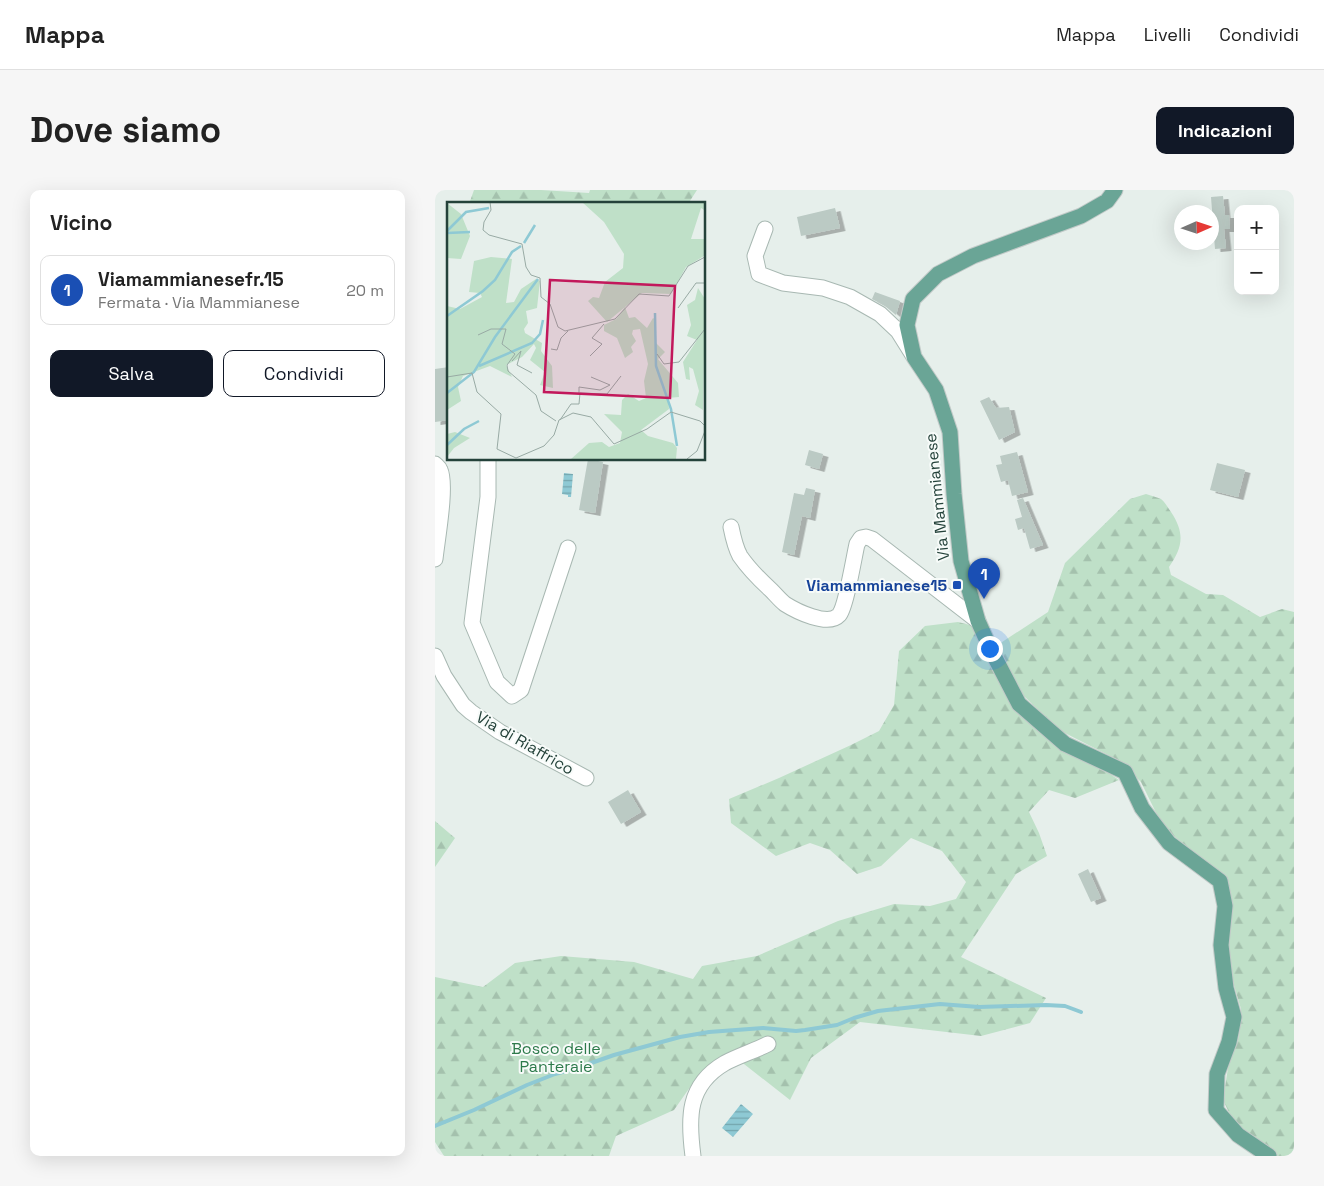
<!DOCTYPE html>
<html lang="it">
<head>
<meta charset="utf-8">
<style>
	:root { --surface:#fff; --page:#f6f6f6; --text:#222; --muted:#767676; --line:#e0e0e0; --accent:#111827 }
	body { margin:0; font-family:"Space Grotesk",sans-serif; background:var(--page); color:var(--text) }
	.controls { position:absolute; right:15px; top:15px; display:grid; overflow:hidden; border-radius:10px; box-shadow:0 5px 20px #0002 }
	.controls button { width:45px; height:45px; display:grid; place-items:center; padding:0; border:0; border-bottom:1px solid var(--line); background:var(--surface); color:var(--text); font:25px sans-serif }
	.compass { position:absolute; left:739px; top:15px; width:45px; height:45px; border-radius:50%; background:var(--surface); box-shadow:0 5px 20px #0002; rotate:87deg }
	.you { position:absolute; left:554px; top:458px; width:18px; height:18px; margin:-12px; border:4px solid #fff; border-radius:50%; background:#1a73e8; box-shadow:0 0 0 8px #1a73e833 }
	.badge { display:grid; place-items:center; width:32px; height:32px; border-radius:50%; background:var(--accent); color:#fff; font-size:16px; font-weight:700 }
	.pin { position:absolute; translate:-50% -41px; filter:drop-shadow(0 1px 2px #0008) }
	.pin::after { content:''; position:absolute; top:26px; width:18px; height:15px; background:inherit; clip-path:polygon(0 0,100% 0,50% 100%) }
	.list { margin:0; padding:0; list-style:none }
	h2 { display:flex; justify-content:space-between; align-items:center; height:65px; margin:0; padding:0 20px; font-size:21px }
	h2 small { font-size:16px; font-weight:400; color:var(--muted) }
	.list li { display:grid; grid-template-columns:32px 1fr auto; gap:15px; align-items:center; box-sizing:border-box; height:70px; margin:0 10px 10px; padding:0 10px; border:1px solid var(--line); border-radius:10px }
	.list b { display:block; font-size:19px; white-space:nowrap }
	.list p { margin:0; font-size:16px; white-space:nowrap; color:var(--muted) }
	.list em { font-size:16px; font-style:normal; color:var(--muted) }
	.actions { display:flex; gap:10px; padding:15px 20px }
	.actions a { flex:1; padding:11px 0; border:1px solid var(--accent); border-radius:10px; text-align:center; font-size:18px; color:var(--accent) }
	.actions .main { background:var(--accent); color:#fff }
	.map { position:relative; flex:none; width:859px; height:966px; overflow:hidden; border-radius:10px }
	header { display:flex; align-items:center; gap:30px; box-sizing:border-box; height:70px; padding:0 25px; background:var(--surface); border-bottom:1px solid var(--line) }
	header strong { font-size:24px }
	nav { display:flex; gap:28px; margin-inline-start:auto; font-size:18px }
	.intro { display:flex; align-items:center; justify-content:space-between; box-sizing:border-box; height:120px; padding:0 30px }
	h1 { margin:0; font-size:35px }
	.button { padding:12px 22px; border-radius:10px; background:var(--accent); color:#fff; font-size:18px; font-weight:700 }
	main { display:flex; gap:30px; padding:0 30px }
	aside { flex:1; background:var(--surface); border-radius:10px; box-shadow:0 5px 20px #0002 }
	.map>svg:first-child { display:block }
	.forest { fill:url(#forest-firs) }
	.water { fill:url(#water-rules) }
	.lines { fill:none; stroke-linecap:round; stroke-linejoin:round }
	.stream { stroke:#8ec9d4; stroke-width:4 }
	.building { fill:#bbcac4; filter:url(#shadow) }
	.minor-casing { stroke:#a8b8b2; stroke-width:17 }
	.major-casing { stroke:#c2cac8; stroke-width:17 }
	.minor { stroke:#fff; stroke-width:15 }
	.major { stroke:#6aa596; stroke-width:15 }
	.transit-dot { fill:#1a4fb4; stroke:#f7fbf9; stroke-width:2 }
	.labels { text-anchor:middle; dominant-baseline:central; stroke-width:4; stroke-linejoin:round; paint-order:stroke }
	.street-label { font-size:16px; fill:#24423a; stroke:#f7fbf9 }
	.transit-label { font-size:16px; font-weight:bold; fill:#164399; stroke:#f7fbf9; text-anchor:end }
	.park-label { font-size:16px; fill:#2d7a4b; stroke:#f7fbf9 }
	.inset-river { fill:none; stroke:#8ec9d4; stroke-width:2.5 }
	.inset-road { fill:none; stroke:#98aaa4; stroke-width:1 }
	.view { fill:#c2185b; fill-opacity:0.15; stroke:#c2185b; stroke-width:2.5 }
	.inset-edge { fill:none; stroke:#24423a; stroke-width:2.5 }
</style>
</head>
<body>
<header>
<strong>Mappa</strong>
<nav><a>Mappa</a><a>Livelli</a><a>Condividi</a></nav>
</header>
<div class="intro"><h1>Dove siamo</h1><a class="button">Indicazioni</a></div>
<main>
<aside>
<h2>Vicino<small></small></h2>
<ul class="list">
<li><span class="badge" style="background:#1a4fb4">1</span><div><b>Viamammianesefr.15</b><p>Fermata · Via Mammianese</p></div><em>20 m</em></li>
</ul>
<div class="actions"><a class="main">Salva</a><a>Condividi</a></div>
</aside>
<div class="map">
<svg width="859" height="966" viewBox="0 0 859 966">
	<defs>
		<pattern id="forest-firs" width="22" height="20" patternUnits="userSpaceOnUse" patternTransform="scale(1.25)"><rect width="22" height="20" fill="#bfe0c8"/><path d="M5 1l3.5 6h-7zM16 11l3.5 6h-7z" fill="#a4c1ad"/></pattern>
		<pattern id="water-rules" width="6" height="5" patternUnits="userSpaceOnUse" patternTransform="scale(1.25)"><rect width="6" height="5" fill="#8ec9d4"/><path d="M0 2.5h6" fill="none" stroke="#74a5ad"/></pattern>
		<filter id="shadow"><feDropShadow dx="5.5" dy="3" stdDeviation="0" flood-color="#0004"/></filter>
	</defs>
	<rect width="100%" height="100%" fill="#e6efeb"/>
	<g class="forest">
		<polygon points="39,0 106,0 154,3 155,0 262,0 253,14 34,14"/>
		<path d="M711 304C716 306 722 307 726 309 730 312 733 318 736 322 750 343 748 357 734 377L736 385 771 404 788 405 825 427 847 419 859 422V966H842L801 937 788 910 793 878 804 846 806 819 793 775 796 709 764 667 728 637 706 592 683 570 624 540 589 506 561 456 613 422 630 373 695 309Z"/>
		<polygon points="523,432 539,436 584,523 684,590 640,608 614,600 594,622 604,643 612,666 581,684 526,767 611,808 595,833 546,846 425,832 376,868 355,910 295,863 265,883 239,920 181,946 174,966 9,966 0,952 0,787 48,797 80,773 126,766 199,772 258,789 267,776 322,766 403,731 459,714 495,716 521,709 531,692 507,661 476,648 446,676 422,684 395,660 375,653 341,666 296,633 294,609 344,588 416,555 444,541 459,515 464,461 490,436"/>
		<polygon points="0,631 20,648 0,677"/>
	</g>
	<g class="water">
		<polygon points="129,283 138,284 136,307 133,307 133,305 127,304"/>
		<polygon points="306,914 318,924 298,947 287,938"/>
	</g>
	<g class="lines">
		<polyline class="stream" points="0,936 39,920 92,895 120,884 142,878 179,865 245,847 274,842 328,838 361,841 370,840 402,835 419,828 443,821 505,814 544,817 611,815 630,816 646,822"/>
	</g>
	<g class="building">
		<polygon points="788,6 790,25 794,25 795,39 789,39 791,58 780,59 776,7"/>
		<polygon points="400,18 405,38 366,46 362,27"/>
		<polygon points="440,102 465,111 461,125 450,116 437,109"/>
		<polygon points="14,177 14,230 0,232 0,179"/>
		<polygon points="554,207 561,218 574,217 580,242 564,250 545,211"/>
		<polygon points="374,260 388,264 384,279 370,275"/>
		<polygon points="582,262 593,302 577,306 573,290 566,292 561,275 567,274 565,266"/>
		<polygon points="153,269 168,272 160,323 144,320"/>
		<polygon points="782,273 810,280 803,307 775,300"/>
		<polygon points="371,298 380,300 375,328 367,326 359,365 347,362 359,303 369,305"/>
		<polygon points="588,308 608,355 595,359 589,338 583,340 580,329 587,327 582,310"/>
		<polygon points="193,600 206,622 186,634 173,612"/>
		<polygon points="653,679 666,708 656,712 643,684"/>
	</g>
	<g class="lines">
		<g class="minor-casing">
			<g id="minor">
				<polyline points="330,39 320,66 324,84 348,93 388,98 415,107 445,124 463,141 478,165"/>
				<polyline points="53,269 53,307 37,433 62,492 77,506 86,500 133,358"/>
				<path d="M0 274C2 276 4 277 5 280 12 295 2 350 0 369"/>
				<path d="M296 337C298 347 300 357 305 366 314 379 325 390 336 400 341 405 345 410 350 414 361 421 393 437 404 425 411 417 419 367 422 354L426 348 431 347 437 349 543 431"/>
				<polyline points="0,466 9,486 28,515 36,522 65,542 151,588"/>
				<path d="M258 966C253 928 252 895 290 873 303 866 319 861 333 854"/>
			</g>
		</g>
		<g class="major-casing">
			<polyline id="major" points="680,0 672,11 646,26 538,66 503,84 478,109 472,135 479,167 501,200 515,242 519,304 526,371 543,431 556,460 584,514 630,554 690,582 707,618 734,653 785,691 790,716 786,755 791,798 799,827 794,852 782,884 781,920 803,945 834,966"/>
		</g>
		<use href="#minor" class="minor"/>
		<use href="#major" class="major"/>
	</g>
	<rect class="transit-dot" x="517" y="390" width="10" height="10" rx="2.5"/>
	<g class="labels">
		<g class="street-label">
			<text transform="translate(502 307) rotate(-96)">Via Mammianese</text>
			<text transform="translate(90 553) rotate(30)">Via di Riaffrico</text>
		</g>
		<g class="transit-label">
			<text x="512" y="395">Viamammianese15</text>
		</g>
		<g class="park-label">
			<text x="121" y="858">Bosco delle<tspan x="121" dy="18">Panteraie</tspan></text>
		</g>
	</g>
	<g transform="translate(12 12)">
		<rect width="258" height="258" fill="#e6efeb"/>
		<path d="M135 0H257V8L254 6 244 37H257V54L239 65 224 92 195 91 160 120 141 99 146 95 152 96 158 80 176 66 177 52 157 20ZM0 1 14 12 23 34 14 57 0 56ZM44 55 65 57 59 101 67 100 74 87 89 77 93 79 90 106 79 109 81 121 77 127 78 131 95 141 94 149 105 164 106 186 93 183 98 170 83 158 89 146 87 142 75 155 59 163 65 175 43 164 16 174 11 185 14 199 0 208V104L13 107 35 95 33 91 22 90 27 59ZM251 86 258 97 256 208 248 203 252 189 246 167 242 165 243 178 239 177 236 160 250 138 240 134 244 123 240 103 248 98ZM178 105 182 116 188 115 200 126 206 116 209 118 208 140 218 150 211 157 231 181 232 195 221 196 222 207 194 228 201 234 226 241 230 246 229 257H124L142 241 155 240 162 245 173 241 175 230 157 212 174 213 175 198 181 192 192 199 199 196 197 179 201 162 193 127 186 128 185 132 189 139 184 145 186 150 178 156 170 136 157 129V123L169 117ZM8 230 23 236 7 246 0 255V232Z" fill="#bfe0c8"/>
		<path class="inset-river" d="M0 29 19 10 42 6M0 31 23 30M77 41 88 23M208 111 209 164 224 207 230 244M0 114 36 89 48 78 65 50 74 44M32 164 85 141 93 132 96 118M0 191 27 170 48 135 91 77M0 243 17 227 32 219"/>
		<path class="inset-road" d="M43 0 44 8 37 20 36 28 42 33 75 42 79 65 84 73 93 76 94 95 103 102 111 125 118 129 168 117 192 92 222 94 241 64 258 55M231 106 249 81H258M31 133 44 127H59L55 142 68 152 60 163 61 169 89 193 94 209 109 219M104 147 110 148 114 136 121 129M258 148V183M210 152 217 162 232 160 258 127M143 154 155 142 145 136 157 122M65 159 74 149 70 163 85 171M0 175 25 171 30 190 54 212 50 247 69 256 97 244 107 233 112 218 126 211 144 215 167 242 200 227 224 210 253 219 258 224M132 192V185L153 188 163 183 144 175M113 218 124 202H132L133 191 160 192 174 174M240 257 250 249 258 229"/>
		<path class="view" d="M103 78 228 84 223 196 97 190Z"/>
		<rect width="258" height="258" class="inset-edge"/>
	</g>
</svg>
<div class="controls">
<button>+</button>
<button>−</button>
</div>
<svg class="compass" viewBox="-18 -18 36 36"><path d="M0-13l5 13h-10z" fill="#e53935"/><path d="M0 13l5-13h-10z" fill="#767676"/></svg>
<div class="you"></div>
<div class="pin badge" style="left:549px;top:409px;background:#1a4fb4">1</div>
</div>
</main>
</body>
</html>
